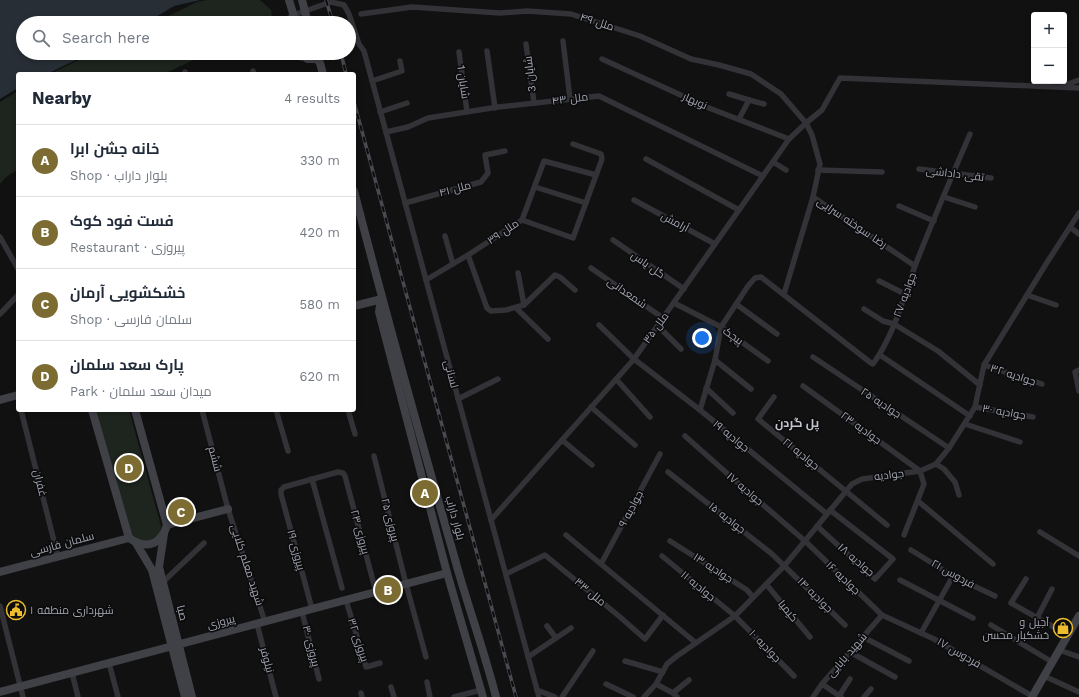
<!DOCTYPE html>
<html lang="en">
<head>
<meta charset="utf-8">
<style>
	:root { --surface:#fff; --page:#f2f2f3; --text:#1f2937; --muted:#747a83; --line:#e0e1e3; --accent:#7c6c32 }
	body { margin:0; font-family:"Work Sans",Cairo,sans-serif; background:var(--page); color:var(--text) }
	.controls { position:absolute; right:12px; top:12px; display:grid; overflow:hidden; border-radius:4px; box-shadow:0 2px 6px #0003 }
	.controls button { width:36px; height:36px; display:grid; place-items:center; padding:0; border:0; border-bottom:1px solid var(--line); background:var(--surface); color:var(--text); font:20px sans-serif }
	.you { position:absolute; left:702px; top:338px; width:14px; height:14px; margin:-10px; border:3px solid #fff; border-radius:50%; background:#1a73e8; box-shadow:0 0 0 6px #1a73e833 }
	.badge { display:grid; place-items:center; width:26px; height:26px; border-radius:50%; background:var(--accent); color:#fff; font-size:13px; font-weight:700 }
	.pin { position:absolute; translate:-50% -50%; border:2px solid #fff; box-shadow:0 1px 4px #0006 }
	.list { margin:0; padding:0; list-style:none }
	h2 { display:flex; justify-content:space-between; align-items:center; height:52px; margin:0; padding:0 16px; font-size:17px }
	h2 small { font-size:13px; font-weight:400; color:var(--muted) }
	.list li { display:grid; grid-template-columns:26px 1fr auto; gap:12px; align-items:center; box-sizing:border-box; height:72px; padding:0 16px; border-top:1px solid var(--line) }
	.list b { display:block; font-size:15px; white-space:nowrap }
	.list p { margin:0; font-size:13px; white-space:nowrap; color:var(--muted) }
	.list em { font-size:13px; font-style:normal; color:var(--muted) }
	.icon { flex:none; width:22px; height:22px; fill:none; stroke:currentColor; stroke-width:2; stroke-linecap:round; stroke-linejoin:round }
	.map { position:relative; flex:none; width:1079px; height:697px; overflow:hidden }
	.search { position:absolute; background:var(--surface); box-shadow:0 2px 6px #0003; left:16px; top:16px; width:340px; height:44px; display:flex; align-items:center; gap:10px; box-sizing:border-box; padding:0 14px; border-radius:22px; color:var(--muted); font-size:15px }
	.panel { position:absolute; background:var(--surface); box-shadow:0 2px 6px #0003; left:16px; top:72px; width:340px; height:340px; border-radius:4px }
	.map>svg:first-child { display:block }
	.green { fill:#1d251e }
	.water { fill:#272e35 }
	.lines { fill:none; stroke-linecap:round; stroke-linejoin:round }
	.street { stroke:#323237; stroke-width:5.5 }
	.secondary { stroke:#404147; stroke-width:8 }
	.rail-casing { stroke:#494a50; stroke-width:3.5 }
	.rail { stroke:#0c0c0d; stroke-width:2; stroke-dasharray:6; stroke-linecap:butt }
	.secondary-bridge { stroke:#404147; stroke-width:8 }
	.labels { text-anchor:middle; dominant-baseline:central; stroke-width:3.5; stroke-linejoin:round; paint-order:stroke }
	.street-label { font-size:11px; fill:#a2a6b2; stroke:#0c0c0d }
	.poi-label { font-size:11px; fill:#a2a6b2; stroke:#0c0c0d; text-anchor:start }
	.neighbourhood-label { font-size:12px; font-weight:bold; fill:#c3c5cf; stroke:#0c0c0d }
</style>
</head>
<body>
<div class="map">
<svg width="1079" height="697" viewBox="0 0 1079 697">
	<rect width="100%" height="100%" fill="#111112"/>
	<g class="green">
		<polygon points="207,0 260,0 271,10 273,23 154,23 197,2"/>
		<polygon points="93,53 208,53 164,74 50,74"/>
		<polygon points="18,91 18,169 5,178 0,184 0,102"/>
		<path d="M95 410H129L161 526C161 537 152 543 140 541 138 540 134 537 132 536Z"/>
	</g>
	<polygon class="water" points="0,0 200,0 174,6 146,23 23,23 23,53 90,53 47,74 18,74 18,88 0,99"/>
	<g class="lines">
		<g class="street">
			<polyline points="361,14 412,7 500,13 527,11 571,14 640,36 691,59 719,65 751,74 781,94 806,123 812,135 820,164 813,197 784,294"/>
			<polyline points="285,23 291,16 331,2 344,5 349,14 359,44 364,51 539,697"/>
			<polyline points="563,41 570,99"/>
			<polyline points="526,44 534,103"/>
			<polyline points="487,51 495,108"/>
			<polyline points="459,52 467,112"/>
			<polyline points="290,53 296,57 307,59"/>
			<polyline points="602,59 709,108 789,139"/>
			<polyline points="253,71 254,74"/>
			<polyline points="185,72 185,74"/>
			<polyline points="372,81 402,71 400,61"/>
			<polyline points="1062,86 1079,80"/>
			<polyline points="729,94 749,100 739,119"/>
			<polyline points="749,100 764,104"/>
			<polyline points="380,112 407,103"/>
			<polyline points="386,132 408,127 428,118 498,107 599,96 763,176"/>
			<polyline points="646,159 739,210"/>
			<polyline points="773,162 786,170"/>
			<polyline points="919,169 991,178"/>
			<polyline points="818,170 882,172"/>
			<polyline points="535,187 586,203"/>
			<polyline points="813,197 915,266"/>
			<polyline points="944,197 975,207"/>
			<polyline points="634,200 715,244"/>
			<polyline points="405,203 481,182 488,173 485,155 505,151"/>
			<polyline points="899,206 934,221"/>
			<polyline points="522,220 573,238 602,159 601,154 573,144"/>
			<polyline points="1070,227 1079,234"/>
			<polyline points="445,236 453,264"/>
			<polyline points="0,237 18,269"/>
			<polyline points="613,240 684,289"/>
			<polyline points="468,255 487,308 491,311 506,310 524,305 555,275 560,277 575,290"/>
			<polyline points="591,268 663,318"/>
			<polyline points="518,273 524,305"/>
			<polyline points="426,280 468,255 522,220 544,161 596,175"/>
			<polyline points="879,281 905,294"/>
			<polyline points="1027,295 1056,305"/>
			<polyline points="674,303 721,327 768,361"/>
			<polyline points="736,304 777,334"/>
			<polyline points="516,308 548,339"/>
			<polyline points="864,309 883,321 894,324 938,351 980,385"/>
			<polyline points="0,314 18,295"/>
			<polyline points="599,325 634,359 700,410 827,514"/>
			<polyline points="658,326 681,349"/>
			<polyline points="880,355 970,416"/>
			<polyline points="813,357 949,448"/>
			<polyline points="715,360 751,389"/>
			<polyline points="984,365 1042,384"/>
			<polyline points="1079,370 1075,372 1079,391"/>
			<polyline points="616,379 650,417"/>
			<polyline points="803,386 920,471 924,484 904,535"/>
			<polyline points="706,388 733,413"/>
			<polyline points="774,397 758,419 887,525"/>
			<polyline points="458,399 498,379"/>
			<polyline points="591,407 635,445"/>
			<polyline points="975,407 1033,417"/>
			<polyline points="21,410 58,557"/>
			<polyline points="202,410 228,509 265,622"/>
			<polyline points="276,410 288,451"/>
			<polyline points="348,410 355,434"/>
			<path d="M700 410 715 360 721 327 748 286 755 278 761 277 871 363 873 364C894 335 903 299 915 266 932 222 951 178 970 134"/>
			<polyline points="965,424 1020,442"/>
			<polyline points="685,436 738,483 805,541 882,615 934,639 1032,696"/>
			<polyline points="562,440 592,465"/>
			<polyline points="374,456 406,584 426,657"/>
			<polyline points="936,464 944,469 955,482 959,495"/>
			<polyline points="668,472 772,554 845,625"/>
			<polyline points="312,479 342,588"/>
			<polyline points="918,501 993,564"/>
			<polyline points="491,520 634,359 789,139 806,123 822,110 840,78 1079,88"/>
			<polyline points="817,526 875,579 893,559 830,510"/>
			<polyline points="1040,532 1079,556"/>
			<polyline points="566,535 696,643"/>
			<polyline points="670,541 747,590 753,597"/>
			<polyline points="911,550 953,576 995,596"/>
			<polyline points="662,556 735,616 794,676"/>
			<polyline points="601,564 660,454"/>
			<polyline points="506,574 545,555 620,617 645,639 663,615"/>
			<polyline points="1026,579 1011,603 1068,635"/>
			<polyline points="900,580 973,618"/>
			<polyline points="163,582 204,543"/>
			<polyline points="766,584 810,637"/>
			<polyline points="346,600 366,667 380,663"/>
			<polyline points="0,606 23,697"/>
			<polyline points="312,609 281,494 281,490 284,487 338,472 343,473 345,476 376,592"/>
			<polyline points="302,612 319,679"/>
			<polyline points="1037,618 1052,589"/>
			<polyline points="257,624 276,697"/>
			<polyline points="991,625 1052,662"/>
			<polyline points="547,626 556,638"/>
			<polyline points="921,633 953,576"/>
			<polyline points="863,637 909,661"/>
			<polyline points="1059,650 1079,657"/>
			<polyline points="850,652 895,677"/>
			<polyline points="528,657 571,628"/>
			<polyline points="625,661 663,672"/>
			<polyline points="109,663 118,697"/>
			<polyline points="72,673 78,697"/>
			<polyline points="1044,676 1079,692"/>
			<polyline points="427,682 430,697"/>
			<polyline points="606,684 633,697"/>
			<polyline points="656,684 673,693 677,697"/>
			<polyline points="822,684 841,697"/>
			<polyline points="391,687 394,697"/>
			<polyline points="537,690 555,697"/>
			<polyline points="361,693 362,697"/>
			<polyline points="673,693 689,680"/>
			<polyline points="839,696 850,679"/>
			<polyline points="454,697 481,690"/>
			<polyline points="562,697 593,651"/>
			<polyline points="644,697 656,684 667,664 677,656 735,616 785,565 852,484 862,479 920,471 936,464 949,448 975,407 984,365 1046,264 1079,213"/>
			<polyline points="813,697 822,684 882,615"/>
			<polyline points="864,697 871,689"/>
		</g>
		<g class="secondary">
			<polyline points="305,53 307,59 317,59 320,63 323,74"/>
			<path d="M354 191C387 318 422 444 458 570 470 612 485 654 496 697"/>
			<polyline points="381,299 379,312 447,573 483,697"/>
			<polyline points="354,306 382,299"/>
			<polyline points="0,400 18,395"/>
			<path d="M92 410 129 538C146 550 161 545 167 525L135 410"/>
			<polyline points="167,525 228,509"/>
			<polyline points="164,534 159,567 192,697"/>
			<polyline points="136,543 152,570 185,697"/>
			<polyline points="0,572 129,538"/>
			<polyline points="0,692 447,573"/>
			<polyline points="1032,697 1079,616"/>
		</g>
		<g class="rail-casing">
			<g id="rail">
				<polyline points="326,0 333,23"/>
				<polyline points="341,53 346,74"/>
				<polyline points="354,102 516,697"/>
			</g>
		</g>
		<use href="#rail" class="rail"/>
		<g class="secondary-bridge">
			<polyline points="289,0 296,23"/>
			<polyline points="302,0 308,23"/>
		</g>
	</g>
	<defs>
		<g id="civic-ring" transform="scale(1)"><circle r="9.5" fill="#0c0c0d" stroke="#edbd2d" stroke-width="1.5"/><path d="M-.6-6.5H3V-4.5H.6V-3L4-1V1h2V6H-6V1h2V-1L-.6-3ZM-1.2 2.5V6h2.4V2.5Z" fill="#edbd2d"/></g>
		<g id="shop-ring" transform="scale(1)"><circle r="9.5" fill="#0c0c0d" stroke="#edbd2d" stroke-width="1.5"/><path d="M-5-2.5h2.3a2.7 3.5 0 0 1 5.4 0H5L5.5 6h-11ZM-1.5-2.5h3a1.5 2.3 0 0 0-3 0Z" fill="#edbd2d"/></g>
	</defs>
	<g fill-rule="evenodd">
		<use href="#civic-ring" x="16" y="610"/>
		<use href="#shop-ring" x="1063" y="628"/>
	</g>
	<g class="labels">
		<g class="street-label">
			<text transform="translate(597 22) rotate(18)">ملل ۴۹</text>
			<text transform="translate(530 74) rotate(-97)">شایان 3</text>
			<text transform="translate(463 82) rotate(82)">شایان 1</text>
			<text transform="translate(570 99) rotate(-7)">ملل ۴۳</text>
			<text transform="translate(695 101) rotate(24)">نوبهار</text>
			<text transform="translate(955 174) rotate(7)">تقی داداشی</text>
			<text transform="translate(455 189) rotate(-15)">ملل ۴۱</text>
			<text transform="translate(675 222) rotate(29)">آرامش</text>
			<text transform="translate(852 223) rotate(34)">رضا سوخته سرایی</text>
			<text transform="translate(503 232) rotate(-34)">ملل ۳۹</text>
			<text transform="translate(648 265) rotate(35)">گل یاس</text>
			<text transform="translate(627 293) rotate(35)">شمعدانی</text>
			<text transform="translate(905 295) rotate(-70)">جوادیه ۲۷</text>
			<text transform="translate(656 328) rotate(-54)">ملل ۳۵</text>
			<text transform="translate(733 336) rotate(35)">پیچک</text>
			<text transform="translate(451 374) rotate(75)">لسانی</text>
			<text transform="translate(1013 375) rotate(18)">جوادیه ۳۲</text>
			<text transform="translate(881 403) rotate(33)">جوادیه ۲۵</text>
			<text transform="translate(1004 412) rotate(10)">جوادیه ۳۰</text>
			<text transform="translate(861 428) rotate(36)">جوادیه ۲۳</text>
			<text transform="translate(731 436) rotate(39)">جوادیه ۱۹</text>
			<text transform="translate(801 454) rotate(39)">جوادیه ۲۱</text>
			<text transform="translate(215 459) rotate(75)">ششم</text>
			<text transform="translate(889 475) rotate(-7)">جوادیه</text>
			<text transform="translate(40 483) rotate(76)">غفران</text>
			<text transform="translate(745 489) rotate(41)">جوادیه ۱۷</text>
			<text transform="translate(631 509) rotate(-62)">جوادیه ۹</text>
			<text transform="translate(455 518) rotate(74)">بلوار داراب</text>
			<text transform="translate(727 518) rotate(38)">جوادیه ۱۵</text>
			<text transform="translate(390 520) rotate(76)">پیروزی ۲۵</text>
			<text transform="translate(360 532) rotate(75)">پیروزی ۲۳</text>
			<text transform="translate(62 544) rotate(-15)">سلمان فارسی</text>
			<text transform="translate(296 550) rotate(75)">پیروزی ۱۹</text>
			<text transform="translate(856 560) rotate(41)">جوادیه ۱۸</text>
			<text transform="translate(247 565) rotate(72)">شهید معلم کلایی</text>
			<text transform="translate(713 568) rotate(33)">جوادیه ۱۳</text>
			<text transform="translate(953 574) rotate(29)">فردوس ۲۱</text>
			<text transform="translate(843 578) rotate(44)">جوادیه ۱۶</text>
			<text transform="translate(698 586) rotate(39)">جوادیه ۱۱</text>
			<text transform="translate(590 592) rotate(40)">ملل ۳۳</text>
			<text transform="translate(815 595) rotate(45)">جوادیه ۱۴</text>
			<text transform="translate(788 611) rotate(50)">کیمیا</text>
			<text transform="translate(182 613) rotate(76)">صبا</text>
			<text transform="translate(221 622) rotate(-15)">پیروزی</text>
			<text transform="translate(358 640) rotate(72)">پیروزی ۳۲</text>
			<text transform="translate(311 646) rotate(76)">پیروزی ۳۰</text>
			<text transform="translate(765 646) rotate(46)">جوادیه ۱۰</text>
			<text transform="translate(959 653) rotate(30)">فردوس ۱۷</text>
			<text transform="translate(847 655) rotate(-49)">شهید بابایی</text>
			<text transform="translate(267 660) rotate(75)">نیلوفر</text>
		</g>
		<g class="poi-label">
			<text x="30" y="610">شهرداری منطقه ۱</text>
			<text x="1049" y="622" text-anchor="end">آجیل و<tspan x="1049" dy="13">خشکبار محسن</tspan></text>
		</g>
		<g class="neighbourhood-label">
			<text x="797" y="423">پل گردن</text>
		</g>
	</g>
</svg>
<div class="controls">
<button>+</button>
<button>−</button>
</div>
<div class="you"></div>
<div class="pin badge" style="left:425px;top:493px">A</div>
<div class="pin badge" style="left:388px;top:590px">B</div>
<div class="pin badge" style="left:181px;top:512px">C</div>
<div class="pin badge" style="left:129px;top:468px">D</div>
<div class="search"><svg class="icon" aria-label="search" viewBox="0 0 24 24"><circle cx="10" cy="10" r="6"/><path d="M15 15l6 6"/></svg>Search here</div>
<section class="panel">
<h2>Nearby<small>4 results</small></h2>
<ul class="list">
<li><span class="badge">A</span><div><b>خانه جشن ابرا</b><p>Shop · بلوار داراب</p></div><em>330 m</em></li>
<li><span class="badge">B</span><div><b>فست فود کوک</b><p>Restaurant · پیروزی</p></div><em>420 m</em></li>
<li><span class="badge">C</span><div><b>خشکشویی آرمان</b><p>Shop · سلمان فارسی</p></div><em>580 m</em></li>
<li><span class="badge">D</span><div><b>پارک سعد سلمان</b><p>Park · میدان سعد سلمان</p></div><em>620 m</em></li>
</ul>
</section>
</div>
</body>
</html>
